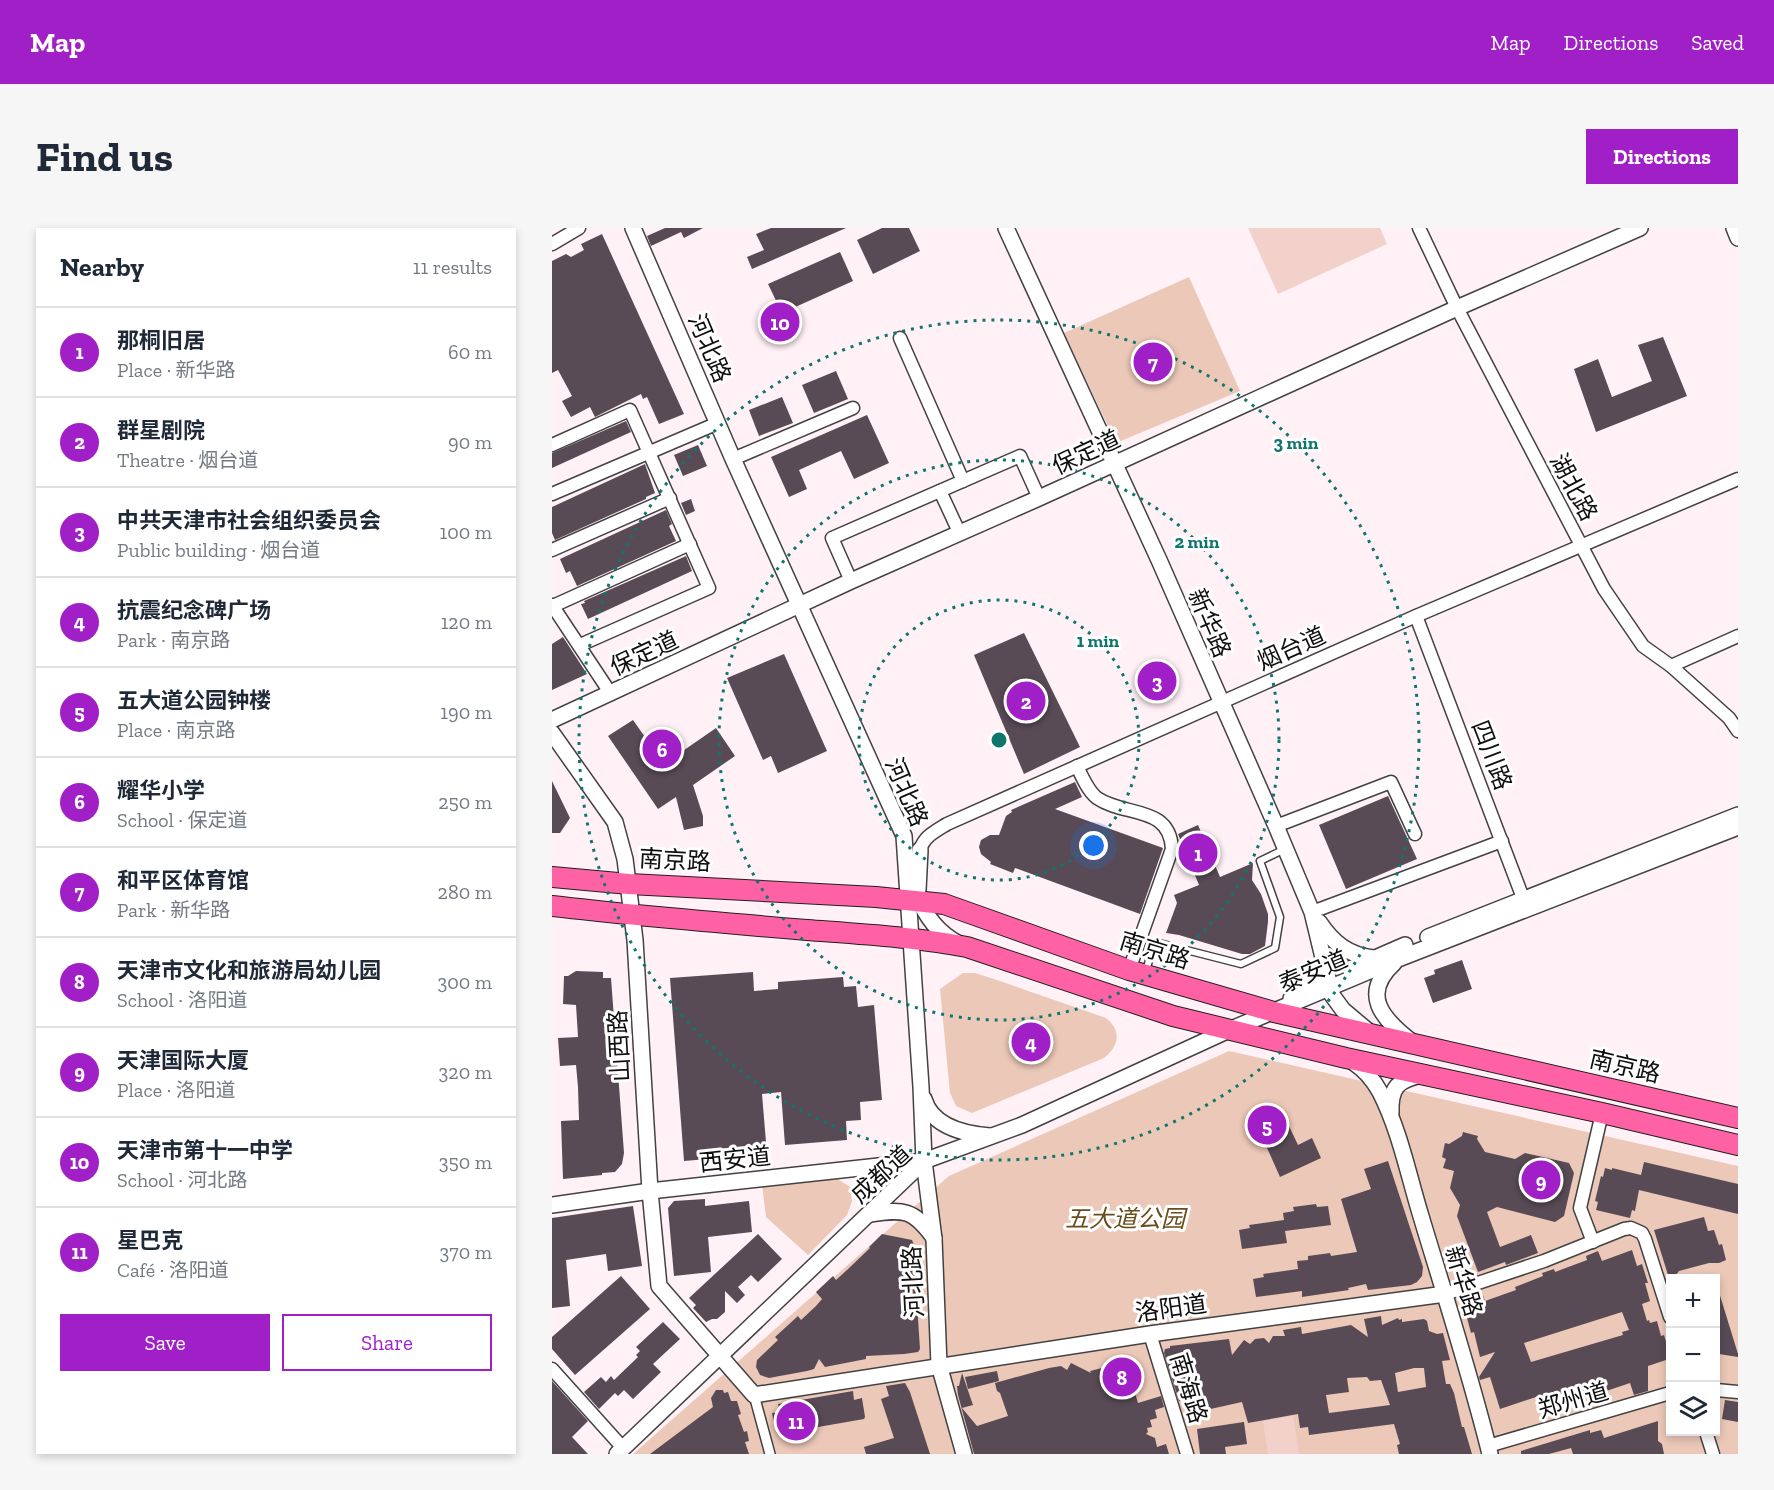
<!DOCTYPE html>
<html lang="en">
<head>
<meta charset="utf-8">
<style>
	:root { --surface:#fff; --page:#f6f6f7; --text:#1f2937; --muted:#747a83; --line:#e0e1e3; --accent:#a11fc7 }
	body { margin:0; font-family:"Zilla Slab","Noto Sans SC",serif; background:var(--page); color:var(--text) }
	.controls { position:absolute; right:18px; bottom:18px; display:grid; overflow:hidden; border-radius:0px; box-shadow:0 3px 9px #0003 }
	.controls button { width:54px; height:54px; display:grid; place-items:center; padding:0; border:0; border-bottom:2px solid var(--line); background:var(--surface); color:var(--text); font:30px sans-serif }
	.you { position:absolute; left:542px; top:618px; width:21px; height:21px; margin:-15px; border:4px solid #fff; border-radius:50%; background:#1a73e8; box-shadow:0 0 0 9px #1a73e833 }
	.badge { display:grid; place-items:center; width:39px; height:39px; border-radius:50%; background:var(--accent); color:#fff; font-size:20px; font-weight:700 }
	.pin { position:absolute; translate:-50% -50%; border:3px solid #fff; box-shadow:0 2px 6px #0006 }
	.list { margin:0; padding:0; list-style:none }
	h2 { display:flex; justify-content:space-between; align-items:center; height:78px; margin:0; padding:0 24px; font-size:26px }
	h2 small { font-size:20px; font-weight:400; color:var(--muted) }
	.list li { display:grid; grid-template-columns:39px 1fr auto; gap:18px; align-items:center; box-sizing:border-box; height:90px; padding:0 24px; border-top:2px solid var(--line) }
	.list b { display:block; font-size:22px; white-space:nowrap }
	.list p { margin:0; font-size:20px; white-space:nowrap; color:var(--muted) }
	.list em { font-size:20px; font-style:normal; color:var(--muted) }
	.actions { display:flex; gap:12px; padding:18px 24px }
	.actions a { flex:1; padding:14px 0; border:2px solid var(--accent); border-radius:0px; text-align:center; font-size:21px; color:var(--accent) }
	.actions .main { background:var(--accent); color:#fff }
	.icon { flex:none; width:33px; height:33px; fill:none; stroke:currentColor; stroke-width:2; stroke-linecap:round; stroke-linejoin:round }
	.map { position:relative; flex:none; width:1186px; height:1226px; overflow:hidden; border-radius:0px }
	header { display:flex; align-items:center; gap:36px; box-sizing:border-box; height:84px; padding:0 30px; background:var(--accent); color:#fff }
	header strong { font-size:28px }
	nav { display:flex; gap:33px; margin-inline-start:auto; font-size:21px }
	.intro { display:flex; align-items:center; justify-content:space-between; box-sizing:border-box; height:144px; padding:0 36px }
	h1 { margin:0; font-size:42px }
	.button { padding:15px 27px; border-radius:0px; background:var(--accent); color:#fff; font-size:21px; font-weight:700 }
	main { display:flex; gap:36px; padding:0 36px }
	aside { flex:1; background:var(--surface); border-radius:0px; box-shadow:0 3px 9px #0003 }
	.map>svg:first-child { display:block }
	.green { fill:#ecc8b8; fill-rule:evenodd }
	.pitch { fill:#f3d1cb }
	.building { fill:#594b56; fill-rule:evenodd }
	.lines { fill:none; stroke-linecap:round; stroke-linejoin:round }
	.service-casing { stroke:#424242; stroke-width:9 }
	.pedestrian-casing { stroke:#424242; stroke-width:12 }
	.minor-casing { stroke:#424242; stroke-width:15 }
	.tertiary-casing { stroke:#424242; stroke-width:18 }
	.primary-casing { stroke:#202020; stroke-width:22 }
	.service { stroke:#fff; stroke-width:6 }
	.pedestrian { stroke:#fff; stroke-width:9 }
	.minor { stroke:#fff; stroke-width:12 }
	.tertiary { stroke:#fff; stroke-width:15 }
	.primary { stroke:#ff62a4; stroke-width:20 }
	.ring { fill:none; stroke:#0f766e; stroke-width:3; stroke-dasharray:3 6 }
	.labels { text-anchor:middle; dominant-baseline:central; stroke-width:6; stroke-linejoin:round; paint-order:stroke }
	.street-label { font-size:24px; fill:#0f0f0f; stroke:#fff }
	.park-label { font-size:24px; font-style:italic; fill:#6b4c1b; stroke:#fff }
	.centre { fill:#0f766e; stroke:#fff; stroke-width:3 }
	.ring-label { font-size:18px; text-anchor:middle; font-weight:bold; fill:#0f766e; stroke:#fff; stroke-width:6; stroke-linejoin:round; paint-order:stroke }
</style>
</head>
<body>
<header>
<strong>Map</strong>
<nav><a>Map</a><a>Directions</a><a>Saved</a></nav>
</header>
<div class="intro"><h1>Find us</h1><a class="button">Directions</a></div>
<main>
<aside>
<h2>Nearby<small>11 results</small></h2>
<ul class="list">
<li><span class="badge">1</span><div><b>那桐旧居</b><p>Place · 新华路</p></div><em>60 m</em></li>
<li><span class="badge">2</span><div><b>群星剧院</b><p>Theatre · 烟台道</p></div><em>90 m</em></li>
<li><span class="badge">3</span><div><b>中共天津市社会组织委员会</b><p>Public building · 烟台道</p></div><em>100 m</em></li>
<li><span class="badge">4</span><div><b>抗震纪念碑广场</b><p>Park · 南京路</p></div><em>120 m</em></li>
<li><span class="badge">5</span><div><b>五大道公园钟楼</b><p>Place · 南京路</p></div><em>190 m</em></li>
<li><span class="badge">6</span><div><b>耀华小学</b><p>School · 保定道</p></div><em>250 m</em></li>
<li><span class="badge">7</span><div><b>和平区体育馆</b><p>Park · 新华路</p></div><em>280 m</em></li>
<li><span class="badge">8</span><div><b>天津市文化和旅游局幼儿园</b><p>School · 洛阳道</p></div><em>300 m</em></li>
<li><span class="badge">9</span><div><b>天津国际大厦</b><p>Place · 洛阳道</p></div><em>320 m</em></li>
<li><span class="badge">10</span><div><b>天津市第十一中学</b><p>School · 河北路</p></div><em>350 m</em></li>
<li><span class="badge">11</span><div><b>星巴克</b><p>Café · 洛阳道</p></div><em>370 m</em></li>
</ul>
<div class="actions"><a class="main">Save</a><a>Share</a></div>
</aside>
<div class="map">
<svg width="1186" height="1226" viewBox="0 0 1186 1226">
	<rect width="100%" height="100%" fill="#fff1f6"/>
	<g class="green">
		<polygon points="637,49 688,163 564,215 512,105"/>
		<path d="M411 745H423L442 751 554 790C570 803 567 818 552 830L420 885 404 878 398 865 388 761Z"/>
		<path d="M677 823 1186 938V1226H81L397 948ZM1118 1050H1164V1204H1118Z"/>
		<polygon points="281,948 298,959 300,973 295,987 256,1027 214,989 210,957"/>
	</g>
	<g class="pitch">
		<polygon points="696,0 828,0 835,16 726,66"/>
		<polygon points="741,1188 747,1226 716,1226 711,1193"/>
	</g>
	<g class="building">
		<polygon points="113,0 151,0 132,10 129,4 99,18 95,8"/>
		<polygon points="219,0 294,0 200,41 195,29 212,22 204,6"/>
		<polygon points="330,0 357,0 368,23 321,46 305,12"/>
		<polygon points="50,6 132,186 107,196 95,169 91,171 89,166 43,189 38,179 19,189 10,173 20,168 6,142 0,145 0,33 14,26 19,29 32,22 29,16"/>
		<polygon points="288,24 301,53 230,85 216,56"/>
		<polygon points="1111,109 1135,168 1044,204 1022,141 1046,131 1060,169 1100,153 1086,117"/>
		<polygon points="284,143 296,171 262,185 250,157"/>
		<polygon points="230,169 241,195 207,208 197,182"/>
		<polygon points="315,187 337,235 302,251 289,223 247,242 255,261 237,269 219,229"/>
		<polygon points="74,193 79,204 0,240 0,225"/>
		<polygon points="146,217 155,238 131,248 122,227"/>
		<polygon points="93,236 103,265 94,269 94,271 3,312 0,305 0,279"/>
		<polygon points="139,271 143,283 134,287 129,275"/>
		<polygon points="114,282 120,296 117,298 124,313 25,358 18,343 14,345 8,331"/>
		<polygon points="134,328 140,343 36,391 29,376 33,375 32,373"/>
		<polygon points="472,405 528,519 472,546 422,427"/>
		<polygon points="11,409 35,446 0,462 0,416"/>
		<polygon points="232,426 275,523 226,545 219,528 211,532 175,450"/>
		<polygon points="81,492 112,536 164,500 183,528 141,557 151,588 151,598 132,602 124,569 106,581 56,508"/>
		<polygon points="0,553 18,590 8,605 0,605"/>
		<polygon points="523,554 530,569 503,581 611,620 588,686 463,640 461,645 438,636 439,634 429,626 427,619 429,612 438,607 447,607 454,588 460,584 459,582"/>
		<polygon points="836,568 865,631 794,661 767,597"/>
		<polygon points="646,597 668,649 701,635 700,652 709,666 716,686 716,694 713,718 698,726 690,726 627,707 614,705 625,675 622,667 647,657 626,606"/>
		<polygon points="910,732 920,761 881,775 872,750 883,746 882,742"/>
		<polygon points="24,743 51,744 51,750 59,750 72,925 70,936 63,944 50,945 50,947 11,951 9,893 27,892 26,859 24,837 8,838 6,810 26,809 24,777 11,776 12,748 16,748"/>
		<polygon points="201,744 202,763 226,761 226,754 291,749 292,759 304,758 306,779 322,777 330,872 308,874 309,892 294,893 295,912 233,917 229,864 210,866 215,926 132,933 118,750"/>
		<polygon points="721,885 728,902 737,898 746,917 760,910 769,930 728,949 703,893"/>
		<polygon points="911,904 926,908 925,911 933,924 963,931 973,925 1017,935 1022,945 1012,988 1003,994 945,979 935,984 948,1019 979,1007 986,1025 954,1037 953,1034 926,1044 905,988 908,977 898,960 902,943 891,940 894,931 890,929 893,915 897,916 910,908"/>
		<polygon points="836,933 871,1039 870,1048 865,1054 859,1057 816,1062 814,1056 796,1060 797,1062 750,1069 750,1063 704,1069 701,1051 712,1049 711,1046 746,1041 745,1033 756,1032 756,1028 778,1025 779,1028 805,1024 789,971 819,961 812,941"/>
		<polygon points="1092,934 1186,956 1186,986 1087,962 1083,983 1080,982 1078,990 1044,982 1046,974 1043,973 1049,948 1051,949 1053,940 1060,942 1060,940 1089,947"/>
		<polygon points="153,971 153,978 197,973 200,1004 156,1009 159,1044 122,1048 116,980 122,973"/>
		<polygon points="764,976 765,979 776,978 779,997 733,1003 735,1015 690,1021 687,1002 698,1000 697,997 732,992 731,985 742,983 741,979"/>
		<polygon points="81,978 90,1038 56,1043 54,1026 14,1032 18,1078 0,1080 0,990"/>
		<polygon points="1152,989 1156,1003 1162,1002 1167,1017 1170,1016 1174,1032 1167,1035 1157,1035 1127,1043 1124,1047 1116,1047 1102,1002"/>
		<polygon points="206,1006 230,1031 206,1054 199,1047 186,1059 193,1067 185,1075 173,1063 173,1084 165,1091 160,1091 154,1094 141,1080 144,1077 137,1070"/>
		<polygon points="330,1006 360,1012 366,1026 367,1045 363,1045 368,1121 366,1124 352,1126 314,1128 314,1131 273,1139 267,1131 262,1141 255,1143 217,1150 208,1147 204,1139 205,1132 226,1112 223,1109 246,1088 249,1092 264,1078 270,1071 264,1064 281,1048 284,1052 295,1042 318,1020 317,1019"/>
		<path d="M1080 1022 1085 1038 1090 1036 1096 1055H1093L1098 1073 1090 1076 1095 1093 1097 1092 1098 1095 1105 1093 1109 1108 1112 1107 1115 1117 1114 1132 1096 1138V1163L1082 1167 1078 1155 989 1185 984 1169 948 1181 938 1149 928 1152 927 1149 943 1124 928 1129 922 1104 919 1105 915 1090 914 1084 918 1075 931 1067 933 1073 964 1062 963 1059 991 1048 990 1045 1002 1041 1003 1044 1035 1032 1034 1028 1046 1023 1050 1033ZM1070 1084 1077 1102 1070 1104 1071 1107 979 1134 972 1115Z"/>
		<polygon points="69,1048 98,1081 23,1147 0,1121 0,1109"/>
		<polygon points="1166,1061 1186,1126 1186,1129 1167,1126 1164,1123 1164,1062"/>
		<path d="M829 1088 830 1097 846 1090 847 1092 850 1091V1094L872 1091 875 1093 877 1103 885 1106 891 1105 898 1132 890 1133 894 1156H898L902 1165 910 1199H912L920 1226H847L845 1217 848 1216 842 1196 757 1207 756 1199 748 1200 746 1186 696 1195 690 1174 654 1182 651 1172 643 1175 641 1168 627 1173 612 1125 613 1121 618 1120V1118L677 1111 680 1127 692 1112 698 1116 703 1111 712 1110 717 1115 721 1108H733L731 1102 749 1099 750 1106 799 1097 816 1109 812 1091ZM862 1140H872L874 1159 846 1164 843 1145ZM815 1149 818 1153 829 1152 838 1177 777 1185 774 1167 797 1164 795 1150Z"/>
		<polygon points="111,1094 128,1111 101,1136 109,1144 81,1171 72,1162 66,1168 63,1165 47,1181 32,1164 49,1149 54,1154 59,1148 62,1152 86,1129 84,1127 88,1123 84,1119"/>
		<polygon points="574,1134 586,1175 609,1168 612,1179 603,1182 605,1190 598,1192 600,1199 595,1200 596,1204 594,1206 603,1210 605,1219 614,1216 617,1226 422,1226 406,1167 405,1158 407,1158 410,1145 421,1177 410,1180 425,1198 456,1188 448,1165 445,1163 443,1155 497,1140 509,1138 515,1142 519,1135 539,1145 538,1143"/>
		<polygon points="445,1143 447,1153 416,1161 413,1149"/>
		<polygon points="0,1153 36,1193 20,1209 36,1226 0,1226"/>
		<polygon points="353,1155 358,1164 378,1226 314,1226 312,1219 342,1210 329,1171 337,1168 334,1158"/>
		<polygon points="164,1162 171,1162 172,1165 176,1164 179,1173 185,1173 189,1186 186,1187 192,1204 195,1203 197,1213 193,1214 197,1226 98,1226 161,1179 159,1170"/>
		<polygon points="301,1163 302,1172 310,1170 313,1189 312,1191 226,1206 224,1204 220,1185 228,1184 226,1176"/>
		<polygon points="1173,1172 1186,1174 1186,1194 1170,1191"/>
		<polygon points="1106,1193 1106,1213 1110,1216 1112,1226 1021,1226 1019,1220 997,1226 969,1226 969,1223 1038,1202 1038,1205 1049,1202 1052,1210"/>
		<polygon points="692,1194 695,1216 673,1219 674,1226 648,1226 645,1201"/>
	</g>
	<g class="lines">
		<g class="service-casing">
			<polyline id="service" points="594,742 603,714 689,736 723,720 728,689 708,633 733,621"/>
		</g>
		<g class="pedestrian-casing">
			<polyline id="pedestrian" points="202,1167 218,1226"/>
		</g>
		<g class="minor-casing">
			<g id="minor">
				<polyline points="867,0 905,80 1052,361 1091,418 1119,438 1177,490 1186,503"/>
				<polyline points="0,16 27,0"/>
				<polyline points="348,110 411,253"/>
				<polyline points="0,217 78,182 157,360 28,417"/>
				<polyline points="181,231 301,180"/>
				<polyline points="388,263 408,306"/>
				<polyline points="0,266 166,195"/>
				<polyline points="0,322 118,270"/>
				<polyline points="299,353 280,310 468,228 487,270"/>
				<polyline points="0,377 59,466"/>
				<polyline points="1,378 138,316"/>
				<polyline points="864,388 974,678"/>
				<polyline points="1119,438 1186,408"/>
				<path d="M525 538C530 549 536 563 545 570 573 589 618 577 620 621L577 742"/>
				<polyline points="724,598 839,554 863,606"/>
				<path d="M365 630C371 609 377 607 395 596L864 388 1186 251"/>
				<polyline points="760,684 950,613"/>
				<polyline points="1041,1014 1028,980 1050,885"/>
				<polyline points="893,1066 992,1033 1072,1001 1079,1000 1090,1005 1093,1011 1118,1089"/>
				<polyline points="598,1106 635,1226"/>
				<polyline points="0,1141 71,1220"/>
				<polyline points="1164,1162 1186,1164"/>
				<polyline points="1154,1204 1161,1226"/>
				<polyline points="936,1218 1118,1165"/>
			</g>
		</g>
		<g class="tertiary-casing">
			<g id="tertiary">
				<polyline points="81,0 181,231 352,608 369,859 372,933 382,1011 387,1137 412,1226"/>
				<polyline points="454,0 607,332 724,598 760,684 780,767 791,782 816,803"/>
				<polyline points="1182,0 1186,10"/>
				<polyline points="0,492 299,353 487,270 905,80 1088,0"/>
				<polyline points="0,505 63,594 73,631 83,712 98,963 107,1058 202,1167 598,1106 893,1066"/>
				<polyline points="366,662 368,622"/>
				<path d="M365 667C374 689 386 705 407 716"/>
				<path d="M767 694C781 715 796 727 821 730"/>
				<polyline points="876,709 1186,587"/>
				<path d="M842 735C808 766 830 791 860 814"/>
				<polyline points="798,741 853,717"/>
				<polyline points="739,771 764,750 771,735"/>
				<path d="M801 834C813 842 821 851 828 864 847 901 856 945 868 985 892 1065 918 1145 938 1226"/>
				<path d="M372 871C380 899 413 906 438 908"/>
				<path d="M839 885C838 859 846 852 870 847"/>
				<polyline points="0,977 98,963 372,933"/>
				<path d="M318 986C352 981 361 981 382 1010"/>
				<polyline points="65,1226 372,933 470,897 677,802 846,731 1186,599"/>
			</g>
		</g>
		<g class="primary-casing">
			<g id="primary">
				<polyline points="0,649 77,656 324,669 392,676 577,742 722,784 1186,890"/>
				<path d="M0 678C85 688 170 695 255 702 308 706 362 709 415 719L621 788 794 830 1050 885 1186 917"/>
			</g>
		</g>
		<use href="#service" class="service"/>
		<use href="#pedestrian" class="pedestrian"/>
		<use href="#minor" class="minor"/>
		<use href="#tertiary" class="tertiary"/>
		<use href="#primary" class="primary"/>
	</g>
	<g class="ring">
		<circle cx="447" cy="512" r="140"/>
		<circle cx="447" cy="512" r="280"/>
		<circle cx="447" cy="512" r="420"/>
	</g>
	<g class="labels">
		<g class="street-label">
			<text transform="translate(158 120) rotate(67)">河北路</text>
			<text transform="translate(534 224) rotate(-25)">保定道</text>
			<text transform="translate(1022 259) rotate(62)">湖北路</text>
			<text transform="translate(658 395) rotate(67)">新华路</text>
			<text transform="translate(739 420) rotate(-24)">烟台道</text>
			<text transform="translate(92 425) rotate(-25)">保定道</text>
			<text transform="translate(940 527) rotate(69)">四川路</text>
			<text transform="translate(355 564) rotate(67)">河北路</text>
			<text transform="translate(123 632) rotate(3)">南京路</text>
			<text transform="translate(603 722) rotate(17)">南京路</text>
			<text transform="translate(761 743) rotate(-23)">泰安道</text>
			<text transform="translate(67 818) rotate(-93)">山西路</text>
			<text transform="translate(1073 838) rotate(13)">南京路</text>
			<text transform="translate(183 931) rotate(-6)">西安道</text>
			<text transform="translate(329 946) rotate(-42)">成都道</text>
			<text transform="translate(912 1053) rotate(73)">新华路</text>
			<text transform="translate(361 1054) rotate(-93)">河北路</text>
			<text transform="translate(619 1080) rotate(-8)">洛阳道</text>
			<text transform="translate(637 1160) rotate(73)">南海路</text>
			<text transform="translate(1021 1172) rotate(-16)">郑州道</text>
		</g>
		<g class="park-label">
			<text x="573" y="990">五大道公园</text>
		</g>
	</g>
	<circle cx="447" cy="512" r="9" class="centre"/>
	<g class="ring-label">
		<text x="744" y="221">3 min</text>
		<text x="645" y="320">2 min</text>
		<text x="546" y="419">1 min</text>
	</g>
</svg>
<div class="controls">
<button>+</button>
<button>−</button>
<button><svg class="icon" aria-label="layers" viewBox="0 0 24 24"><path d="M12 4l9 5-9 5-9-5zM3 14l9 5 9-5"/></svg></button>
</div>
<div class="you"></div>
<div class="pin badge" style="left:646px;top:625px">1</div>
<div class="pin badge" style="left:474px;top:473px">2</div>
<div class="pin badge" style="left:605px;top:453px">3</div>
<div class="pin badge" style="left:479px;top:814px">4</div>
<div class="pin badge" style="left:715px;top:897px">5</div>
<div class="pin badge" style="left:110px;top:521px">6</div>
<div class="pin badge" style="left:601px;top:134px">7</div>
<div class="pin badge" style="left:570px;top:1149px">8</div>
<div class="pin badge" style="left:989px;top:952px">9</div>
<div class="pin badge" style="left:228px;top:94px">10</div>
<div class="pin badge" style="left:244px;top:1193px">11</div>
</div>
</main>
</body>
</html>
